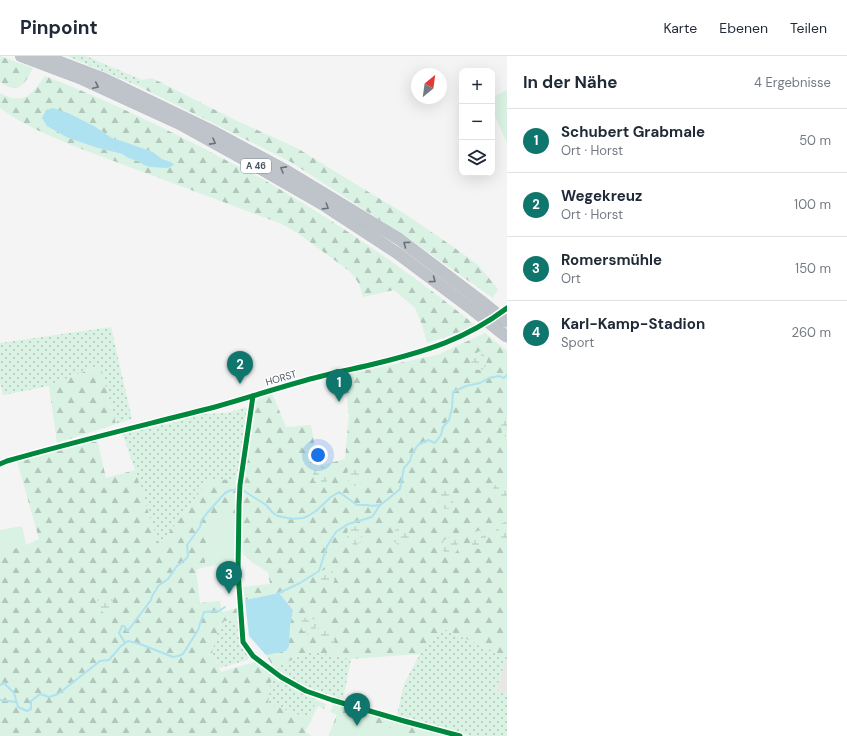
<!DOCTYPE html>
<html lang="de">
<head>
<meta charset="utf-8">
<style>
	:root { --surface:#fff; --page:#f2f2f3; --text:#1f2937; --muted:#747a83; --line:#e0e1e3; --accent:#0f766e }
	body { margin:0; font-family:"DM Sans",sans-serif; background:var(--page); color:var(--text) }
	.controls { position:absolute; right:12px; top:12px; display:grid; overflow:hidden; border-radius:8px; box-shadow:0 4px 16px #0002 }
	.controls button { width:36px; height:36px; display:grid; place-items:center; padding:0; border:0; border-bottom:1px solid var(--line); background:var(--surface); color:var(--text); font:20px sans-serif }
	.compass { position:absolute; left:411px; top:12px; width:36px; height:36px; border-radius:50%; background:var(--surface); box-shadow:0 4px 16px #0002; rotate:29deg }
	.you { position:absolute; left:318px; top:399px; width:14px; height:14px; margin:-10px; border:3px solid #fff; border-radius:50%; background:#1a73e8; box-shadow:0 0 0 6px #1a73e833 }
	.badge { display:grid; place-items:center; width:26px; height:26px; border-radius:50%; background:var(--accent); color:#fff; font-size:13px; font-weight:700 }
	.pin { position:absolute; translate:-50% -33px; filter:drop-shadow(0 1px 2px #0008) }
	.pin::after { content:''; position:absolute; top:21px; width:14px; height:12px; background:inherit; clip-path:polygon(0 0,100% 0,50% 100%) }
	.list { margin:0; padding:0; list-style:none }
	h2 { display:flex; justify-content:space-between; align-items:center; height:52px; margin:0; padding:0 16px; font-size:17px }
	h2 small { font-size:13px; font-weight:400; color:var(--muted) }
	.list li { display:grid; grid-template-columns:26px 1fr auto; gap:12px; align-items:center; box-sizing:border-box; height:64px; padding:0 16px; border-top:1px solid var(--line) }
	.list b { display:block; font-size:15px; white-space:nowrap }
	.list p { margin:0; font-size:13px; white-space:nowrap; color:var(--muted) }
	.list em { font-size:13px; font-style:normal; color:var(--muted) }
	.icon { flex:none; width:22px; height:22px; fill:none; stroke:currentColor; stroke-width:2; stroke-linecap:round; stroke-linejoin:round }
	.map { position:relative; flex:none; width:507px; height:680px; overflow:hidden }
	header { display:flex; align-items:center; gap:24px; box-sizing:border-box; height:56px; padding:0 20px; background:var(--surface); border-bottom:1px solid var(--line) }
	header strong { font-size:19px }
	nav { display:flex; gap:22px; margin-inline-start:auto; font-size:14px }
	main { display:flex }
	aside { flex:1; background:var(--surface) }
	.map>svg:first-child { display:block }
	.commercial { fill:#e8e7e3 }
	.grass { fill:url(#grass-dots) }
	.forest { fill:url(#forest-firs); fill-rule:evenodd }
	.wetland { fill:url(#wetland-marsh) }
	.garden { fill:#d9f2e3 }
	.water { fill:#aee2f0 }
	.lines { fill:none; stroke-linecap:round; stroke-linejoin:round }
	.stream { stroke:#aee2f0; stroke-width:2 }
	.highway-casing { stroke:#b9bec3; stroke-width:12 }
	.minor { stroke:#ced0d2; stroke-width:7 }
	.highway { stroke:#bec4c9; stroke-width:11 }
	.highway-bridge-casing { stroke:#b9bec3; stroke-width:12; stroke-linecap:butt }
	.highway-bridge { stroke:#bec4c9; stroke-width:11 }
	.cycleway-casing { stroke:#fff; stroke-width:8 }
	.cycleway { stroke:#00873e; stroke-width:5 }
	.oneway { stroke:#67727b }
	.labels { text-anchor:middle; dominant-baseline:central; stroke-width:3; stroke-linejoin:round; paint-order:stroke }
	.shield { fill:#fff; stroke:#808990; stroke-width:1 }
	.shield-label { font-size:9px; font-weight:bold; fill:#4a5661 }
	.street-label { font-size:10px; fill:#4a5661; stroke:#fff }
</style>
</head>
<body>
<header>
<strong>Pinpoint</strong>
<nav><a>Karte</a><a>Ebenen</a><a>Teilen</a></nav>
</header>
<main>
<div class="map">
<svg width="507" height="680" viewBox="0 0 507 680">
	<defs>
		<pattern id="grass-dots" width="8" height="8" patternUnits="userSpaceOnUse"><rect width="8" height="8" fill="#d9f2e3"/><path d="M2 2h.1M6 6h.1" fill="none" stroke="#b2c7bb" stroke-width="1.8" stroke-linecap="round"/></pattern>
		<pattern id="forest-firs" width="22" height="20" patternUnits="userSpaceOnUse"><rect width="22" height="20" fill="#d9f2e3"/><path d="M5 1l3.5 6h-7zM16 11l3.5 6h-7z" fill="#b2c7bb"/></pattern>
		<pattern id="wetland-marsh" width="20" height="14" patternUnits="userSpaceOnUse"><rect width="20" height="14" fill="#d9f2e3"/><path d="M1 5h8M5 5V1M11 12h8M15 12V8" fill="none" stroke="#b2c7bb"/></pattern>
	</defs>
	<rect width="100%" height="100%" fill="#f4f4f4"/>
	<polygon class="commercial" points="507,601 507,638 496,635"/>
	<g class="grass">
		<polygon points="67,0 86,0 142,24 138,30"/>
		<polygon points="111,271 132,363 116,368 99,309 49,330 3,339 0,327 0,287"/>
		<polygon points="247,351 238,424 210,423 159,490 135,414 122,377 172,367 200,358 226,357"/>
		<polygon points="239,563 241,587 250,600 247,604 220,612 212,597 216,579 224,565"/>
		<polygon points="444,573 507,601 496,634 507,638 507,680 472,680 397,659 404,628 420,598"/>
		<path d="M311 595 351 603 343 644C319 639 295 626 274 612Z"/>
		<polygon points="272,618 280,623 317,644 309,663 267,647"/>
	</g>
	<g class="forest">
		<path d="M0 0 33 12C24 29 19 39 0 26Z"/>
		<path d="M45 20C105 43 163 71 220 101 239 111 258 120 276 131 346 172 412 218 475 269L452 279 427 287 422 269 415 252 394 234 363 241C360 229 357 222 348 214L299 178 282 168 71 89C46 78 21 68 0 52V37C24 50 31 39 45 20ZM94 70 112 82 125 86 153 96 162 103 171 106 158 111H150L144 109 138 105 128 102 122 98 98 92 68 82 59 76Z"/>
		<polygon points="152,22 235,64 297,92 357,129 405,158 452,190 478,209 498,233 493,242 415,187 334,134 289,105 138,30 142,24"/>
		<polygon points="485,277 507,295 507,601 444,573 420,598 351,603 311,595 274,612 266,599 286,595 293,554 279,537 245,544 243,531 270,528 268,516 253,507 241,496 243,420 253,344 272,337 286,371 311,369 318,410 345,403 349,358 343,319 437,299"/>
		<polygon points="100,309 116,368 57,387 49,330"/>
		<polygon points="97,383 106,422 135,414 159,490 210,423 236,424 235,459 211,461 205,498 205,511 196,514 200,547 220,545 222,556 238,552 239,563 224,565 216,579 212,597 221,616 258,605 272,618 268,647 309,663 317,644 326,648 324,653 318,650 305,676 312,680 0,680 0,481 3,496 26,489 39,483 17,405"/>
		<polygon points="334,648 448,680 328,680 337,659 330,656"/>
	</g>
	<g class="wetland">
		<polygon points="480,295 487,302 486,310 482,314 478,314 472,310 471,303 473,299"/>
		<polygon points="507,364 507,381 502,378 501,370 502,366"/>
		<polygon points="322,410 329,416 327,425 324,429 320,429 314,425 313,418 314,413"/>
		<polygon points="356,410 363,417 361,425 358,429 354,430 348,425 347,418 348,414"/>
		<polygon points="502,426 507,431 507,442 504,445 500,445 494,441 493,434 494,430"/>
		<polygon points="447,434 454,440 453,449 449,453 445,453 439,449 438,442 440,437"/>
		<polygon points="505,466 507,467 507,484 503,485 497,480 496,473 498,469"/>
		<polygon points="356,470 363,477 361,485 357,489 354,489 348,485 347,478 348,473"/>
		<polygon points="402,471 409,477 408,486 404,490 400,490 394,486 393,478 395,474"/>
		<polygon points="479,474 486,481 485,489 481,493 478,493 472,489 471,482 472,478"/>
		<polygon points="451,480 458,487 457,495 453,499 449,499 443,495 442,488 444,484"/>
		<polygon points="328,512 335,518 334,526 330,531 326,531 320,526 319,519 321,515"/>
		<polygon points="106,538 113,544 112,553 108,557 104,557 98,553 97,545 99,541"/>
		<polygon points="310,560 317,566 315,574 312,579 308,579 302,574 301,567 302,563"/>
		<path d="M326 569 333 575 335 586 331 590C322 590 316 580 318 572Z"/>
	</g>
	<g class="garden">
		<polygon points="507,34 507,87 492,54 492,41"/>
		<polygon points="235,459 237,507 205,511 205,498 211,461"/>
		<polygon points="22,470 26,489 3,496 0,481 0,474"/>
		<polygon points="337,659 422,680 332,680"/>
	</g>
	<g class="water">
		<polygon points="53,52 68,57 94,70 112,82 125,86 153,96 162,103 171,106 174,109 167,112 150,111 144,109 138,105 128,102 122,98 98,92 68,82 47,70 42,62 46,54"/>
		<polygon points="279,537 293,554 290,571 289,590 286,595 266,599 249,580 245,544"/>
	</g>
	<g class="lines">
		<g class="stream">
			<polyline points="277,538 300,527 319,515 327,490 336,476 348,468 372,461 380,449 388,443 400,433 404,412 410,405 412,398 418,389 428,384 435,387 441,379 443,371 449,364 452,352 453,336 466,330 480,327 489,322 499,320 504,322 507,319"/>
			<polyline points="125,587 119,577 122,570 124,570 127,575 130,572 151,544 152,540 156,534 158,530 168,523 177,510 186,503 188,500 187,489 200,471 202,464 208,456 225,437 231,434 244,435 266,449 273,457 278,460 292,463 303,462 308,460 316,455 331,441 339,436 357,449 367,449 372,450 380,449"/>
			<polyline points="0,629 4,627 14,637 18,651 27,655 31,653 31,645 40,638 49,641 58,638 100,605 109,604 121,590 128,585 140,588 173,601 178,600 183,598 198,574 204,556 219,555 225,551"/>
			<polyline points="0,644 16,646"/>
		</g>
		<g class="highway-casing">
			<g id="highway">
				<polyline points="21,0 82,23 180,68 261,113 322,148 397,197 473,254"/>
				<polyline points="44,0 102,22 216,77 285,114 399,183 481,245"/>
			</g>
		</g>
		<path class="minor" d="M0 408 7 405C76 385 145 369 215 351 251 341 286 329 322 320 340 315 359 312 378 307 427 295 466 283 507 252"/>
		<use href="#highway" class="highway"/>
		<g class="highway-bridge-casing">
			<g id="highway-bridge">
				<polyline points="481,245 507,266"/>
				<polyline points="473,254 507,281"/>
			</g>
		</g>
		<use href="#highway-bridge" class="highway-bridge"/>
		<g class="cycleway-casing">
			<g id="cycleway">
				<polyline points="253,340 240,429 239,449 238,516 243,586 253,600 281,621 306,635 332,644 404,665 460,680"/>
				<path d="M0 408 7 405C76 385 145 369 215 351 251 341 286 329 322 320 340 315 359 312 378 307 427 295 466 283 507 252"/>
			</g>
		</g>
		<use href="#cycleway" class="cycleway"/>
	</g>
	<defs><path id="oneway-chevron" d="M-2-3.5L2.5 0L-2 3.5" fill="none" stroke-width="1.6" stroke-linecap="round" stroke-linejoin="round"/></defs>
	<g class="oneway">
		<use href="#oneway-chevron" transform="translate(96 30) rotate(25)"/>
		<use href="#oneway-chevron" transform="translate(213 86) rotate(29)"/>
		<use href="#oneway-chevron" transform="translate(283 113) rotate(-151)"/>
		<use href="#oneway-chevron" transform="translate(326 151) rotate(32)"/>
		<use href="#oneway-chevron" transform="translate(406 188) rotate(-143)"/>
		<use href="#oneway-chevron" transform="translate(433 224) rotate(37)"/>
	</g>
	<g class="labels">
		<rect class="shield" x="241" y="103" width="30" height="14" rx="3"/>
		<g class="shield-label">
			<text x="256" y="110">A 46</text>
		</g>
		<g class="street-label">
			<text transform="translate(281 322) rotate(-16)">HORST</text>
		</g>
	</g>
</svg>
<div class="controls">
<button>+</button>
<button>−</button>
<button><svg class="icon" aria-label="layers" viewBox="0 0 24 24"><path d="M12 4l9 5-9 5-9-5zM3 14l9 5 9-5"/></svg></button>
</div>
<svg class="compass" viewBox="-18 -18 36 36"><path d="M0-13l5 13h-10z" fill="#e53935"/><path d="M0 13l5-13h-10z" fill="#747a83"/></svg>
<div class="you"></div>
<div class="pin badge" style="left:339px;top:346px">1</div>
<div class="pin badge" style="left:240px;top:328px">2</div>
<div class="pin badge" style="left:229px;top:538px">3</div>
<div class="pin badge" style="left:357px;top:670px">4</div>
</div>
<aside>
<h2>In der Nähe<small>4 Ergebnisse</small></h2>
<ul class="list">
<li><span class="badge">1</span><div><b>Schubert Grabmale</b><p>Ort · Horst</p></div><em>50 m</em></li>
<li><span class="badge">2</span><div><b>Wegekreuz</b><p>Ort · Horst</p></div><em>100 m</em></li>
<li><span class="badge">3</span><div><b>Romersmühle</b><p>Ort</p></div><em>150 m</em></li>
<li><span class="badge">4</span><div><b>Karl-Kamp-Stadion</b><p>Sport</p></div><em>260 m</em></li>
</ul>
</aside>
</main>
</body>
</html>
